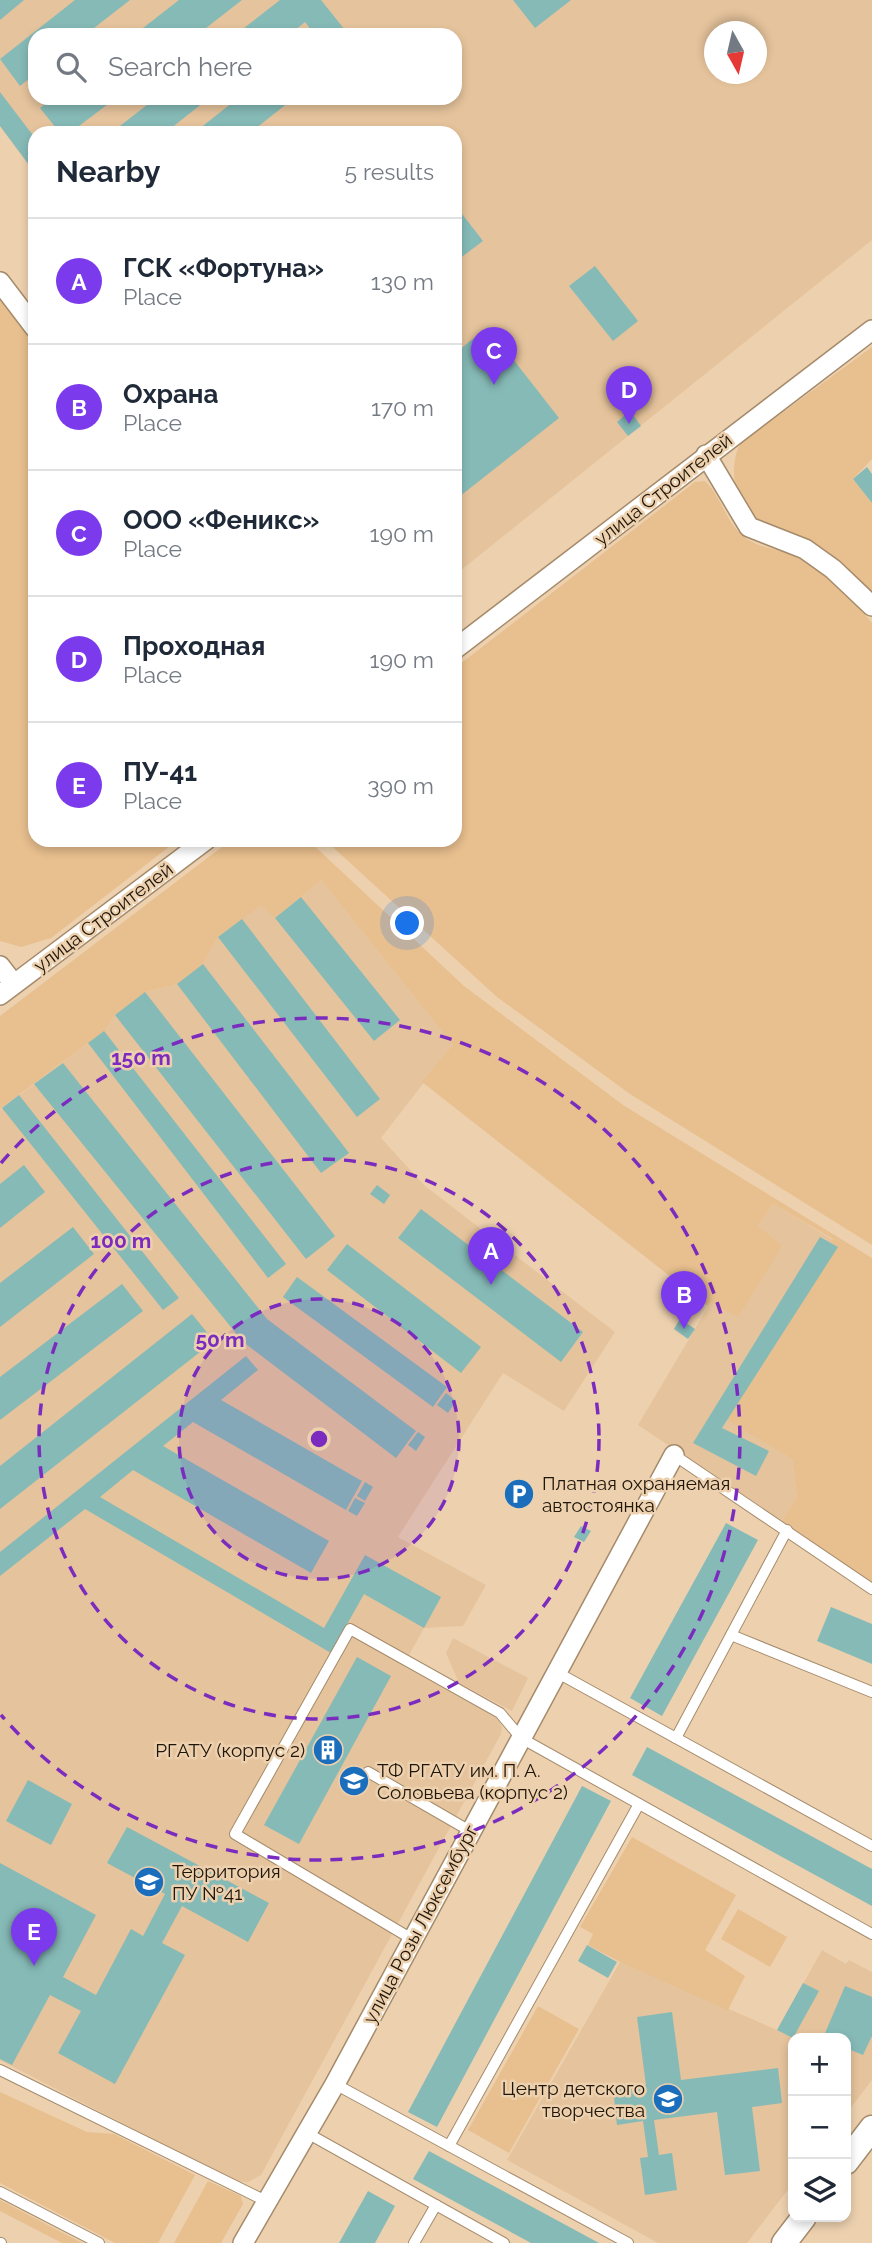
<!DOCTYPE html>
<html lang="en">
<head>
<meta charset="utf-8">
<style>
	:root { --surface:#fff; --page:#f2f2f3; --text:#1f2937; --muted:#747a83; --line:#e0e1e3; --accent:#7c3aed }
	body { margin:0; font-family:Raleway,sans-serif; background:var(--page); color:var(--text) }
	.controls { position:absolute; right:21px; bottom:21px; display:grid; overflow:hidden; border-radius:14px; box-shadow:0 4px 10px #0003 }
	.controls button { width:63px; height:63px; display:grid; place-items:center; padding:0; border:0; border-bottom:2px solid var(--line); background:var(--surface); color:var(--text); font:35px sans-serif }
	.compass { position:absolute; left:704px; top:21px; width:63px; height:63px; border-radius:50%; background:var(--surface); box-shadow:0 4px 10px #0003; rotate:172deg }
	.you { position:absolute; left:408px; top:924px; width:24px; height:24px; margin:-18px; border:5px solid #fff; border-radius:50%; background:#1a73e8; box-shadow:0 0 0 10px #1a73e833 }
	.badge { display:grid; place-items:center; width:46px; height:46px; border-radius:50%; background:var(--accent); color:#fff; font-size:23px; font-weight:700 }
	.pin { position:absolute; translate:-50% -58px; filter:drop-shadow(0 2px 4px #0008) }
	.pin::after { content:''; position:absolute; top:37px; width:24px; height:21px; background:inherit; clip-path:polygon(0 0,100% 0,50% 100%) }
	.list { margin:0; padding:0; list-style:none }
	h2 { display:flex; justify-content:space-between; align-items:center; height:91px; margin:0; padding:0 28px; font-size:30px }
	h2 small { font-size:23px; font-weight:400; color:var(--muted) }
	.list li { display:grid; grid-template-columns:46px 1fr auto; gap:21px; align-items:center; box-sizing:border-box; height:126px; padding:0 28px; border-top:2px solid var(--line) }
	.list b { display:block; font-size:26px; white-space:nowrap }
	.list p { margin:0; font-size:23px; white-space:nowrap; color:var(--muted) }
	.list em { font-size:23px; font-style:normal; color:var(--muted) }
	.icon { flex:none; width:38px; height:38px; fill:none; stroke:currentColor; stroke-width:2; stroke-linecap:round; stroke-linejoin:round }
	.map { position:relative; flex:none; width:872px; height:2243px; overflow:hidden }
	.search { position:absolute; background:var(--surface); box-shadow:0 4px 10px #0003; left:28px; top:28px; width:434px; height:77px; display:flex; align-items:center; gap:18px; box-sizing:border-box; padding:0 24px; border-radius:21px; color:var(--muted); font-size:26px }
	.panel { position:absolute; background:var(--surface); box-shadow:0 4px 10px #0003; left:28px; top:126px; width:434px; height:721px; border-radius:21px }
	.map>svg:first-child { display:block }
	.built { fill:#e5c39c; fill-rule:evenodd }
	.green { fill:#e8bf8e }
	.building { fill:#86bab7 }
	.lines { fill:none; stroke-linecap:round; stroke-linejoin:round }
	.service-casing { stroke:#a58b6b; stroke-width:12 }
	.minor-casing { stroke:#a58b6b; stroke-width:22 }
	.tertiary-casing { stroke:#a58b6b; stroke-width:27 }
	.service { stroke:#fff; stroke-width:10 }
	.minor { stroke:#fff; stroke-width:19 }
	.tertiary { stroke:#fff; stroke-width:24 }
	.ring { fill:none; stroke:#7b2cbf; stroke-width:3.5; stroke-dasharray:12 9 }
	.labels { text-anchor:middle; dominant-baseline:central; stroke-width:5; stroke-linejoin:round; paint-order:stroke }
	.street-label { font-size:19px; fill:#1f1509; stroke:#edd1af }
	.poi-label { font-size:19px; fill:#1f1509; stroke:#edd1af; text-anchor:start }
	.centre { fill:#7b2cbf; stroke:#edd1af; stroke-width:3.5 }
	.ring-label { font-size:21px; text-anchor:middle; font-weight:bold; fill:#7b2cbf; stroke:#edd1af; stroke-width:5; stroke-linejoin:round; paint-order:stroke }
</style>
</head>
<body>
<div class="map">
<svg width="872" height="2243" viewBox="0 0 872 2243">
	<rect width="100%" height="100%" fill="#edd1af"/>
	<g class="built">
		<path d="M0 0H872V240L455 575V133H35V173L0 126ZM714 32H756V74H714ZM35 35H455V98H35Z"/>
		<polygon points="321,880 453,1045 381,1138 425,1186 615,1332 564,1411 503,1373 398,1537 486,1585 463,1626 424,1628 403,1666 498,1719 502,1727 501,1734 261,2175 248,2182 234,2181 0,2060 0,1110 104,1031 115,1015 145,992 177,984 203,964 218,937 261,904 275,918"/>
		<polygon points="773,1204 833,1240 721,1415 792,1459 797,1497 782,1521 638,1425 711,1302 782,1247 758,1226"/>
		<polygon points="453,1638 528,1678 512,1711 459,1683 446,1653"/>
		<polygon points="822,1950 846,1964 849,1960 872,1972 872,2080 846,2114 846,2038 793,2038 793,2183 747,2243 658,2243 507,2160 620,1962 777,2030"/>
	</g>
	<g class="green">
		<polygon points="0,298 35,346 35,840 178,840 51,938 21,947 0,941"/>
		<path d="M872 347V459L853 479 872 503V592C852 573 834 554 810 541 794 532 775 530 759 521 734 508 728 467 740 444Z"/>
		<path d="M705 481C721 496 725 520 741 534 757 550 781 548 800 558 826 573 854 600 872 623V1245L630 1094 497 997 325 840H455V668L695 482Z"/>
		<polygon points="231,840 308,840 464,986 623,1105 872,1258 872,1584 782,1521 797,1497 792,1459 721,1416 833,1239 773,1204 758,1226 782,1246 738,1317 711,1302 708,1306 422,1082 453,1045 321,880 275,918 261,905 218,937 203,964 177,984 145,992 115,1015 104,1031 0,1109 0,1016"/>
		<polygon points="632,1837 736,1895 705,1950 745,1976 728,2010 620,1962 588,1945 593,1934 580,1927"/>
		<polygon points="738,1909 787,1937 770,1967 721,1939"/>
		<polygon points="538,2006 579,2029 509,2153 468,2130"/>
		<polygon points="0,2092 87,2132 114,2134 195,2175 158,2243 115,2243 0,2183"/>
		<polygon points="208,2181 241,2196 243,2204 221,2243 174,2243"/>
		<polygon points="0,2200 82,2243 62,2243 0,2211"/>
	</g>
	<g class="building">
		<polygon points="0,0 24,0 0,20"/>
		<polygon points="75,0 130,0 85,35 35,35 35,74 20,86 0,59"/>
		<polygon points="179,0 242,0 197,35 134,35"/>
		<polygon points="280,0 321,0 349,35 315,35 305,22 289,35 235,35"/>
		<polygon points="513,0 571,0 535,28"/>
		<polygon points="0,92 35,138 35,173 0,126"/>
		<polygon points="53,98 116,98 79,126 85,133 60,133 40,108"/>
		<polygon points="156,98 209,98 165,133 119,133 116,129"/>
		<polygon points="238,98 294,98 250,133 194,133"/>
		<polygon points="459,210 483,241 455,262 455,213"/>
		<polygon points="595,266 638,321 613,341 569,286"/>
		<polygon points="488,327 559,418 455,500 455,353"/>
		<polygon points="630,411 641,426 628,436 617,422"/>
		<polygon points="867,467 872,474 872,503 853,479"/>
		<polygon points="301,897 400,1020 374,1041 275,918"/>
		<polygon points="242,919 380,1099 357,1117 218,937"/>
		<polygon points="203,964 349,1153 321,1173 177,984"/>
		<polygon points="145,992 335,1236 306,1259 115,1015"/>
		<polygon points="104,1031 286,1264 268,1278 88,1043"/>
		<polygon points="63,1063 267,1319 416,1431 396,1458 243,1342 34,1084"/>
		<polygon points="19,1095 179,1298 163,1310 2,1108"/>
		<polygon points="24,1165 45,1192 0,1228 0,1184"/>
		<polygon points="377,1185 390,1195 384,1204 370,1194"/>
		<polygon points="421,1209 583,1332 561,1362 398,1238"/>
		<polygon points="73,1227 94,1254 0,1327 0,1283"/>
		<polygon points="820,1237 838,1247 722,1428 769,1451 756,1476 693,1443"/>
		<polygon points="347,1244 481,1347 461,1373 327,1270"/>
		<polygon points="297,1277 447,1387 433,1407 283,1297"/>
		<polygon points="122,1284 143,1311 0,1420 0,1377"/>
		<polygon points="192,1314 214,1341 0,1509 0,1466"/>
		<polygon points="680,1319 695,1329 688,1339 674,1329"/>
		<polygon points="246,1356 258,1370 221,1400 362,1481 346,1510 193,1422 163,1446 329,1541 311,1573 133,1470 100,1497 324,1628 365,1555 441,1597 424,1628 364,1594 331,1653 85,1509 0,1576 0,1552"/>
		<polygon points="446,1393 456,1401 448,1413 437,1405"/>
		<polygon points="418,1432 425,1437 416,1451 408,1445"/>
		<polygon points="365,1482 373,1487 365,1501 357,1496"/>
		<polygon points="355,1498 365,1503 357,1516 348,1511"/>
		<polygon points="726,1523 758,1540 662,1716 630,1698"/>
		<polygon points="581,1526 591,1531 584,1542 574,1537"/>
		<polygon points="831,1607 872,1624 872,1664 817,1641"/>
		<polygon points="357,1657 391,1676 299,1844 264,1825"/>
		<polygon points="647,1747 872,1869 872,1906 632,1775"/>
		<polygon points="28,1780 72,1804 51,1845 6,1821"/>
		<polygon points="582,1786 611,1801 437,2127 408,2112"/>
		<polygon points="127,1827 269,1903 248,1942 182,1906 162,1943 185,1955 115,2084 58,2053 81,2011 50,1995 12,2065 0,2059 0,1863 96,1915 63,1977 96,1995 131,1929 143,1936 165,1894 107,1863"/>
		<polygon points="587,1945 617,1962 608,1978 578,1961"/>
		<polygon points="803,1983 819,1991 793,2038 777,2030"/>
		<polygon points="845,1986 872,1997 872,2036 863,2055 846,2048 846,2038 823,2038"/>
		<polygon points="672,2012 681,2080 778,2068 782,2103 752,2107 760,2171 725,2175 717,2112 654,2120 659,2155 672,2153 677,2190 645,2195 640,2158 648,2157 643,2121 617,2125 613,2089 646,2085 637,2017"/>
		<polygon points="429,2151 599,2243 531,2243 413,2179"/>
		<polygon points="368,2191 395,2206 375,2243 339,2243"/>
	</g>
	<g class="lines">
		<g class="service-casing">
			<g id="service">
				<polyline points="674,1455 872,1589"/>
				<polyline points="731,1635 872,1692"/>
				<polyline points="558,1673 872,1846"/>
				<polyline points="676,1738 787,1530"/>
				<polyline points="368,1772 470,1831"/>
				<polyline points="412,1939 235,1834 350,1629 500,1713 521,1738 872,1934"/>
				<polyline points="0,2070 266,2201"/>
				<polyline points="335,2084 628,2243"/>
				<polyline points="307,2133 504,2243"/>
				<polyline points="449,2146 639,1804"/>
				<polyline points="0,2192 99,2243"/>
				<polyline points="0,2243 1,2243"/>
				<polyline points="414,2243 436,2205"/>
			</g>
		</g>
		<g class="minor-casing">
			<g id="minor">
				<polyline points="0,282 35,328"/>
				<polyline points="706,455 749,527 805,549 833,569 872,606"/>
				<polyline points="455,649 872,330"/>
				<polyline points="0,966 14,984"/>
				<polyline points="0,995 206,840"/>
				<polyline points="243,2243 335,2084 674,1455"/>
			</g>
		</g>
		<g class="tertiary-casing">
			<g id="tertiary">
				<polyline points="846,2162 872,2128"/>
				<polyline points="784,2243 804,2217"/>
			</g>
		</g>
		<use href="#service" class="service"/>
		<use href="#minor" class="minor"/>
		<use href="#tertiary" class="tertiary"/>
	</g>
	<circle cx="319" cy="1439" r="140" fill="#7b2cbf" fill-opacity=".12"/>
	<g class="ring">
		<circle cx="319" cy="1439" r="140"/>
		<circle cx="319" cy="1439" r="280"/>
		<path d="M1 1163A421 421 0 1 1 1 1715"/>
	</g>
	<defs>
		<g id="parking-disc" transform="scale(1.575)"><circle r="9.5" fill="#1b6ebc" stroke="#edd1af"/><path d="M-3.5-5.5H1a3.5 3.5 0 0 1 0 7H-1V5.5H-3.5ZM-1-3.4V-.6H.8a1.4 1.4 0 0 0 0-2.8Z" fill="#fff"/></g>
		<g id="building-disc" transform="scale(1.575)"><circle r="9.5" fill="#1b6ebc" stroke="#edd1af"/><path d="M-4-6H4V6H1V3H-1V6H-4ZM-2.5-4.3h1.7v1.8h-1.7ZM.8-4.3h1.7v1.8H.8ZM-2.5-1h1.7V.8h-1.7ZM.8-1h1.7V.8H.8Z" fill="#fff"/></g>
		<g id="university-disc" transform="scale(1.575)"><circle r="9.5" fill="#1b6ebc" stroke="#edd1af"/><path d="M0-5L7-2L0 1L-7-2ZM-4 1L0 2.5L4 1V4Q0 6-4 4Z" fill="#fff"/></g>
		<g id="school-disc" transform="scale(1.575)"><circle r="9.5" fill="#1b6ebc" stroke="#edd1af"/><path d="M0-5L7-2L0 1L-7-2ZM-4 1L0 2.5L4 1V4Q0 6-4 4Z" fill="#fff"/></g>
	</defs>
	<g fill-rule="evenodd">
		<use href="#parking-disc" x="519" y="1494"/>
		<use href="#building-disc" x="328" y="1750"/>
		<use href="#university-disc" x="354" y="1781"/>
		<use href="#university-disc" x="149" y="1882"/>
		<use href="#school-disc" x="668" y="2099"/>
	</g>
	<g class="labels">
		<g class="street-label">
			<text transform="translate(663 489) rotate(-38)">улица Строителей</text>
			<text transform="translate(103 917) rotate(-37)">улица Строителей</text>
			<text transform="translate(420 1924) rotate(-62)">улица Розы Люксембург</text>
		</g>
		<g class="poi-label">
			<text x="542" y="1483">Платная охраняемая<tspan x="542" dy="22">автостоянка</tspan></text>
			<text x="305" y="1750" text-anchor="end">РГАТУ (корпус 2)</text>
			<text x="377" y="1770">ТФ РГАТУ им. П. А.<tspan x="377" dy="22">Соловьева (корпус 2)</tspan></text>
			<text x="172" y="1871">Территория<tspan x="172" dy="22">ПУ №41</tspan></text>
			<text x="645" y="2088" text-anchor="end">Центр детского<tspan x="645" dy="22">творчества</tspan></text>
		</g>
	</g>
	<circle cx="319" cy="1439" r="10" class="centre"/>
	<g class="ring-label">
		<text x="141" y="1065">150 m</text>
		<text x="121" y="1248">100 m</text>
		<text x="220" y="1347">50 m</text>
	</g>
</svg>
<div class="controls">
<button>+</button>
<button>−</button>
<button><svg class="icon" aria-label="layers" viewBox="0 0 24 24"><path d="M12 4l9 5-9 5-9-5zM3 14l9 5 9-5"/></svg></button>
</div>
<svg class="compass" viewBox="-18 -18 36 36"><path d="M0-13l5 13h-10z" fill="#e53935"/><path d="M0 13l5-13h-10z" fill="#747a83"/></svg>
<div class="you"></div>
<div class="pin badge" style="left:491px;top:1285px">A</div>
<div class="pin badge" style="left:684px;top:1329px">B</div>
<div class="pin badge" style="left:494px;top:385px">C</div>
<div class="pin badge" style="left:629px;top:424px">D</div>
<div class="pin badge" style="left:34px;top:1966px">E</div>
<div class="search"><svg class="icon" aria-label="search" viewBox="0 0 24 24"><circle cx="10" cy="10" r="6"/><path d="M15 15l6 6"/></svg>Search here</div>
<section class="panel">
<h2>Nearby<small>5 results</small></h2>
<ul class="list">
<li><span class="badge">A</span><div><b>ГСК «Фортуна»</b><p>Place</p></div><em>130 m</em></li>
<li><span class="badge">B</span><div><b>Охрана</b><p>Place</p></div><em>170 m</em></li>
<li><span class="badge">C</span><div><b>ООО «Феникс»</b><p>Place</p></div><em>190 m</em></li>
<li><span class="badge">D</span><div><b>Проходная</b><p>Place</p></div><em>190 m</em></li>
<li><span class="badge">E</span><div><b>ПУ-41</b><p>Place</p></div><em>390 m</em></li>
</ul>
</section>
</div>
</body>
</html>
